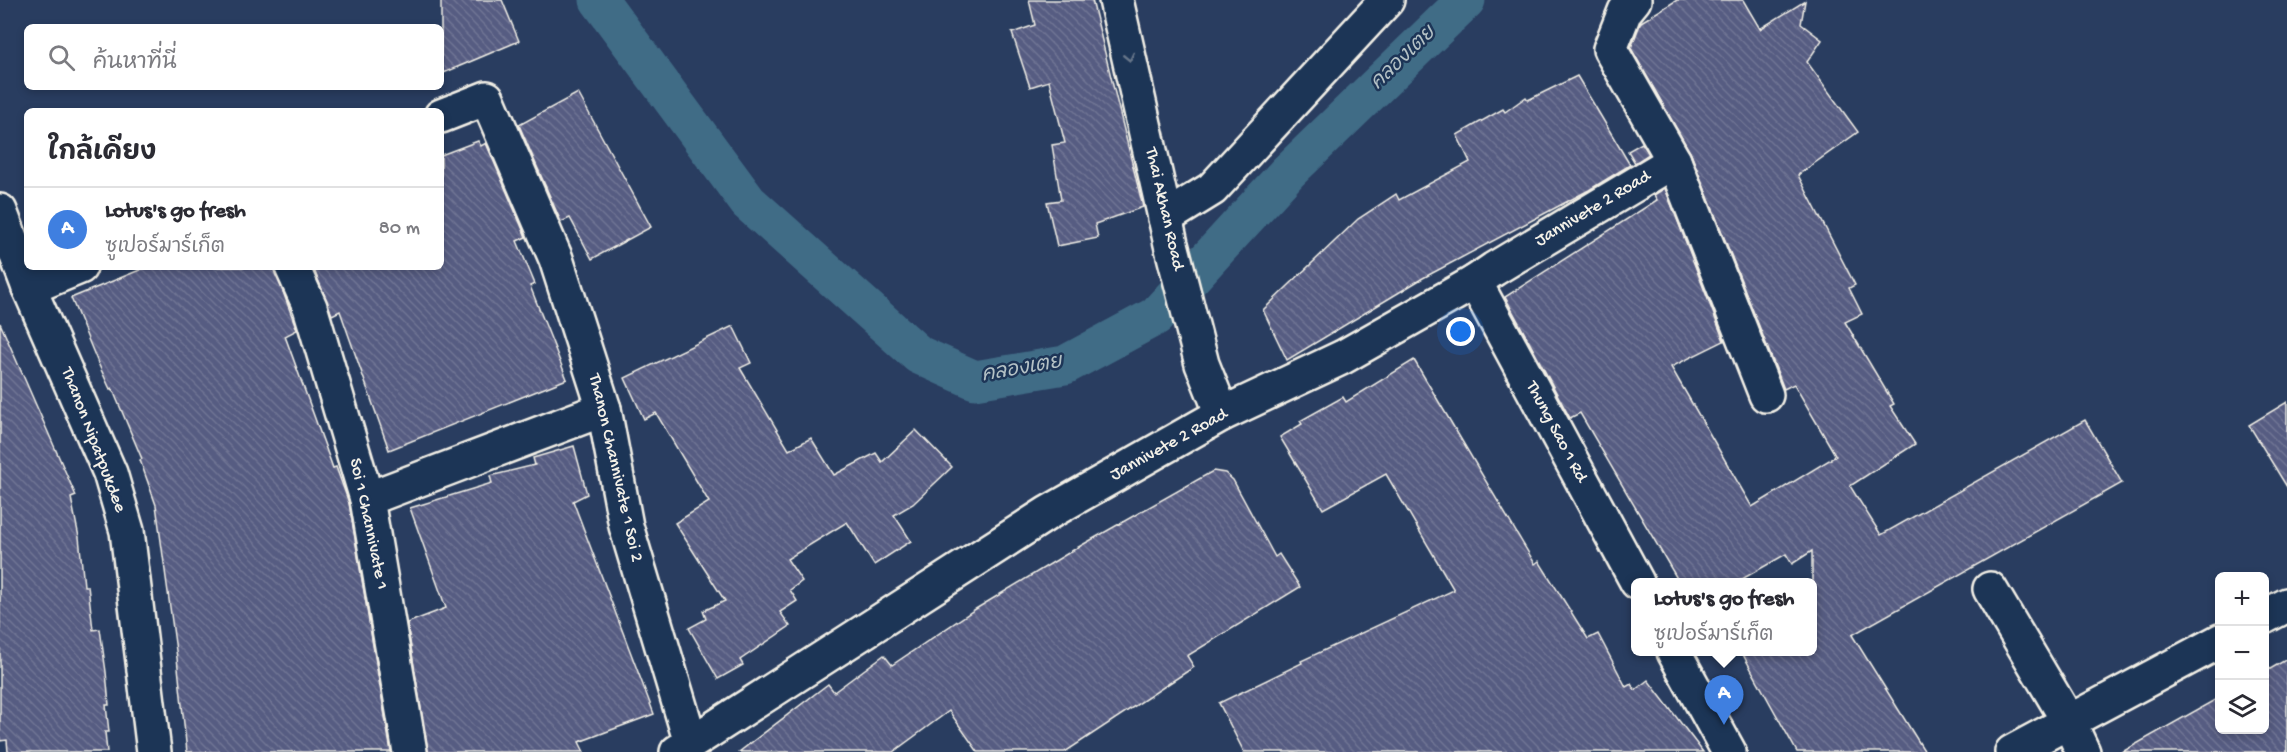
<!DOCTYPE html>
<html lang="th">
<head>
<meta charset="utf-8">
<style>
	:root { --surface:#fff; --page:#f2f2f3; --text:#2b2b33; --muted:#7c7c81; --line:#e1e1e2; --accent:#8a5d65 }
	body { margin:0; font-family:"Gochi Hand","Playpen Sans Thai",sans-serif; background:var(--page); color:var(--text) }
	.controls { position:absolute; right:18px; bottom:18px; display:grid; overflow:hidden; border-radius:9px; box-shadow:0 3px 9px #0003 }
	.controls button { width:54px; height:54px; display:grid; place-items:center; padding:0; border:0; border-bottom:2px solid var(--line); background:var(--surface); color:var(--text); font:30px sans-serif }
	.you { position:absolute; left:1461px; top:332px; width:21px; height:21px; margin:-15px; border:4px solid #fff; border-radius:50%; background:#1a73e8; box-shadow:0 0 0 9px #1a73e833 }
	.badge { display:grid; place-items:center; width:39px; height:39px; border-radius:50%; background:var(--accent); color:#fff; font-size:20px; font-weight:700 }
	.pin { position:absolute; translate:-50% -50px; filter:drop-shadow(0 2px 3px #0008) }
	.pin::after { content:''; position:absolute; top:32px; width:21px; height:18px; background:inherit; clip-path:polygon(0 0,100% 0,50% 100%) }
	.popup { position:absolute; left:1631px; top:578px; width:186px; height:78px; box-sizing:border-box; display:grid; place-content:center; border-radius:9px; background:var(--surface); filter:drop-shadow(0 2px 4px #0005); font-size:20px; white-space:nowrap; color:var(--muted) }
	.popup b { font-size:22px; color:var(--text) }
	.popup::after { content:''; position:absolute; left:50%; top:100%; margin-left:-12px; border:12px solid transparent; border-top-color:var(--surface) }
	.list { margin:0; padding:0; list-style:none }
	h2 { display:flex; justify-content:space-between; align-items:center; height:78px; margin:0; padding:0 24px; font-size:26px }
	h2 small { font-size:20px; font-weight:400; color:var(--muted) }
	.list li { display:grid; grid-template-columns:39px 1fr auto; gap:18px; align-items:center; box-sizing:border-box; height:84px; padding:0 24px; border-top:2px solid var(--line) }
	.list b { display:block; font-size:22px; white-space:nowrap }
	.list p { margin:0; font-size:20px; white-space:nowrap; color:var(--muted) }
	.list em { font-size:20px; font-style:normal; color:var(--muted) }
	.icon { flex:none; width:33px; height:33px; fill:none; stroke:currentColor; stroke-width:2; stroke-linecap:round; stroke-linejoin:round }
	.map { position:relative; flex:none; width:2287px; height:752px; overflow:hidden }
	.search { position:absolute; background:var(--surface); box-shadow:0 3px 9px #0003; left:24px; top:24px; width:420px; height:66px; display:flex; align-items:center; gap:15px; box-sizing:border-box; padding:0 21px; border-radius:9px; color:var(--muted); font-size:22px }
	.panel { position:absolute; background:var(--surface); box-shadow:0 3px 9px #0003; left:24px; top:108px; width:420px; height:162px; border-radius:9px }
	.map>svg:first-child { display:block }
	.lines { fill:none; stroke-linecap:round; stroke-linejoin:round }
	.canal { stroke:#406c86; stroke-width:39 }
	.building { fill:url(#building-back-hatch); stroke:#f4f1e8; stroke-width:1.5 }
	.minor-casing { stroke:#f4f1e8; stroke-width:38 }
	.minor { stroke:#1d3557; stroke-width:33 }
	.oneway { stroke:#68778a }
	.labels { text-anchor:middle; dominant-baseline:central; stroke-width:5; stroke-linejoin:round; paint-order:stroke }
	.street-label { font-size:18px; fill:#f4f1e8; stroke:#1d3557 }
	.water-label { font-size:20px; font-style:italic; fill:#b5c2c6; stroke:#1d3557 }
</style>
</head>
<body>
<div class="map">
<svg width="2287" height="752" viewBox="0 0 2287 752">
	<defs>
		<pattern id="building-back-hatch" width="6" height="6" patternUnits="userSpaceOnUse" patternTransform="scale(1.5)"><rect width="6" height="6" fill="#575c82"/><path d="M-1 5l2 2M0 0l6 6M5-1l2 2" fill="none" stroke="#707494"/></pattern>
	</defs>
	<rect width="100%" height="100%" fill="#293d60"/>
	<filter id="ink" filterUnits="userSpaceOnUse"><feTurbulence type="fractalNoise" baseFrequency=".0167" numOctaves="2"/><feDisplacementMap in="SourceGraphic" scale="12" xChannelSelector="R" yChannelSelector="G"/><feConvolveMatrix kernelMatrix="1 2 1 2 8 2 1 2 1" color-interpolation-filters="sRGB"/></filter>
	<g filter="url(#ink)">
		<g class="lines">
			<polyline class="canal" points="599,0 748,202 919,355 975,380 1065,365 1156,316 1288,172 1466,0"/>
		</g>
		<g class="building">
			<polygon points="441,0 502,0 519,41 441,74"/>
			<polygon points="1029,0 1092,0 1143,207 1095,224 1098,238 1057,246 1047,202 1061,200 1052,145 1065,143 1049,81 1030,87 1012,33 1035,25"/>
			<polygon points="1677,0 1743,0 1760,29 1805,1 1801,24 1822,40 1807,62 1858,132 1798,175 1855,285 1849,288 1862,314 1845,322 1894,404 1890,406 1915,444 1850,486 1881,535 2085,420 2122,483 1852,635 1925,752 1797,752 1741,651 1812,651 1812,551 1792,564 1786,554 1737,582 1679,582 1580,413 1570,418 1505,297 1657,200 1654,195 1665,188 1724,341 1671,367 1752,507 1836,456 1794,384 1784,389 1691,154 1631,48 1641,22"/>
			<polygon points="1577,76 1630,165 1589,190 1423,278 1287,360 1263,310 1358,219 1396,194 1399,200 1470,162 1457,135 1503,109 1505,112 1526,97 1528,100"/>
			<polygon points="578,93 651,227 592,259 570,218 561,222 519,125"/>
			<polygon points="478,141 481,146 486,143 526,237 517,241 535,284 530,286 567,379 389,450 340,311 332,315 313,267 441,267 441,155"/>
			<polygon points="1642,143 1649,154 1635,163 1628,151"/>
			<polygon points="147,267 274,267 297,330 285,336 333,468 336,467 349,503 391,752 187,752 177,658 156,505 140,460 142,459 112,388 110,389 98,363 71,298"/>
			<polygon points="0,323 76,496 71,498 79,537 84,586 88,586 93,630 100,629 106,672 109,705 106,705 109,732 105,732 107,752 8,752 7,740 0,741"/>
			<polygon points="733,326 751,363 740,368 789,450 811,438 834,475 876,453 882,462 916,430 952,467 913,504 894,515 911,541 874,565 847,522 787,559 802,581 790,590 797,601 780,612 790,626 740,660 743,665 718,679 689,628 706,619 703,611 725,601 675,523 709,502 656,413 644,419 625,378"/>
			<polygon points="1414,360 1535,564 1539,561 1588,639 1598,634 1626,687 1631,684 1635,690 1648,680 1703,752 1244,752 1219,703 1302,663 1301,661 1454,590 1386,474 1323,509 1280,437 1302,424 1300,421 1343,397 1346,402"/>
			<polygon points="2287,402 2287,487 2249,425"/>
			<polygon points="574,446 587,494 573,501 654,714 579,742 584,752 428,752 407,623 446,608 410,508 492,483 490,476 535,465 533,458"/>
			<polygon points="1213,471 1225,473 1233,480 1275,557 1279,554 1300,587 1187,656 1194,667 1065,752 978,752 949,711 893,752 739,752 828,684 834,692 884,655 892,665 974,610 1075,549"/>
			<polygon points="2287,659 2287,752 2122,752 2220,697 2220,729 2265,729 2265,672"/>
		</g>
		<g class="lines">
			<g class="minor-casing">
				<g id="minor">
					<polyline points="1116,0 1171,244 1202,364 1222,414"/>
					<polyline points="1634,0 1625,11 1610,49 1674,161 1766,395"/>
					<polyline points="441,116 487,98 556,259 604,409 626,526 691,743"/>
					<polyline points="0,211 29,288 110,473 127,531 154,752"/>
					<polyline points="1165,218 1212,189 1387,0"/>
					<polyline points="292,267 310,307 367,499 410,752"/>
					<polyline points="1475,282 1637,582"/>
					<polyline points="29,288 80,267"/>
					<polyline points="367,499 604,409"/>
					<polyline points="1990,589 2069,722 2083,752"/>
					<polyline points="2264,617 2287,605"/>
					<polyline points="1674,652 1729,752"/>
					<polyline points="677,752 1048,513 1222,414 1343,357 1475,282 1494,269 1674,161"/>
					<polyline points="2012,752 2220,641"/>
				</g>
			</g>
			<use href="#minor" class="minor"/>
		</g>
		<defs><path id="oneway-chevron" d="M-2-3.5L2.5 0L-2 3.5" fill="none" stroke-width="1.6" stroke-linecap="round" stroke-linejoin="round" transform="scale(1.5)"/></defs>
		<use class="oneway" href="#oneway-chevron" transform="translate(1129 57) rotate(77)"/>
	</g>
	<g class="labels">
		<g class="street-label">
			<text transform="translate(1164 209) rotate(77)">Thai Akhan Road</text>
			<text transform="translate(1593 209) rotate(-31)">Jannivete 2 Road</text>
			<text transform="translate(1556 432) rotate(62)">Thung Sao 1 Rd</text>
			<text transform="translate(93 440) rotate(69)">Thanon Nipatpukdee</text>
			<text transform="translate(1169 445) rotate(-29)">Jannivete 2 Road</text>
			<text transform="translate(615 468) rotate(77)">Thanon Channivate 1 Soi 2</text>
			<text transform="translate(368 524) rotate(78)">Soi 1 Channivate 1</text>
		</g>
		<g class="water-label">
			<text transform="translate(1404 59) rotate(-44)">คลองเตย</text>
			<text transform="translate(1022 370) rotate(-10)">คลองเตย</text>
		</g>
	</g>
</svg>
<div class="controls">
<button>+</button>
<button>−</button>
<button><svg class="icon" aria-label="layers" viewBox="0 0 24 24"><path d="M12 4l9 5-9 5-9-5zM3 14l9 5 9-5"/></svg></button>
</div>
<div class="you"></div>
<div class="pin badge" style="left:1724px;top:725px;background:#3f7fe0">A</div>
<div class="popup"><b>Lotus's go fresh</b>ซูเปอร์มาร์เก็ต</div>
<div class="search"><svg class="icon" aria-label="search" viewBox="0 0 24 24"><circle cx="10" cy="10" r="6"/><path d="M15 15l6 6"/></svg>ค้นหาที่นี่</div>
<section class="panel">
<h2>ใกล้เคียง<small></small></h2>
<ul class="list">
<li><span class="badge" style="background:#3f7fe0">A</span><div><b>Lotus's go fresh</b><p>ซูเปอร์มาร์เก็ต</p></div><em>80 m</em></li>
</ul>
</section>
</div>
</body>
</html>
